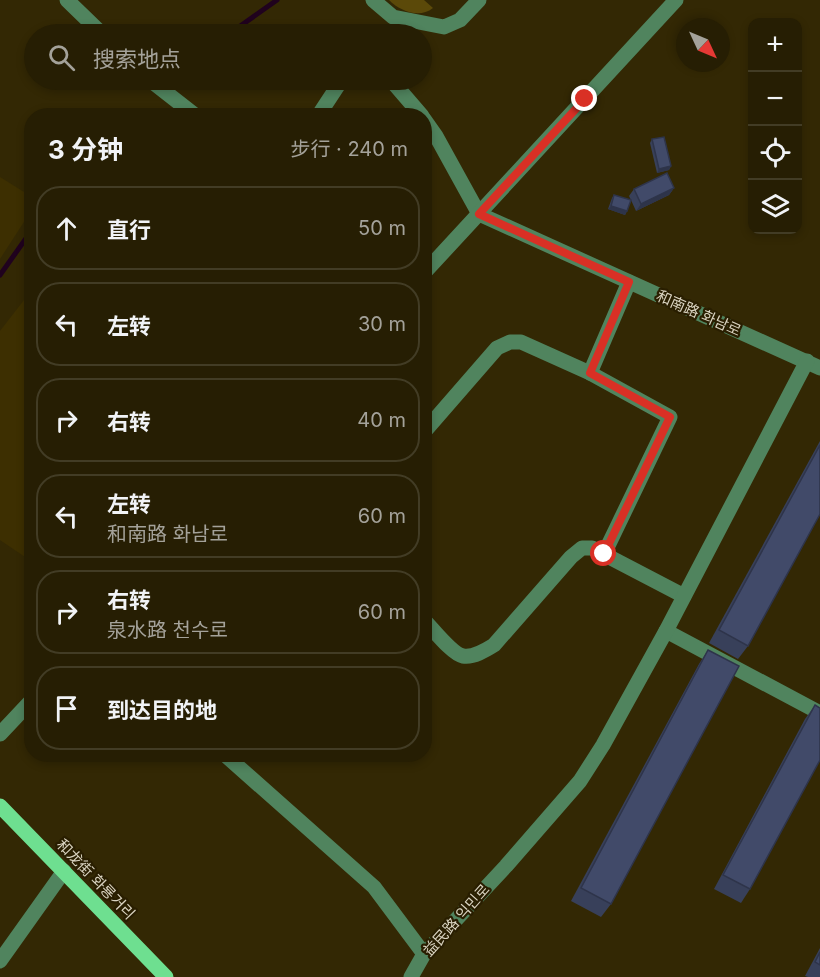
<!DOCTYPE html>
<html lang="zh">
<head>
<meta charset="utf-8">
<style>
	:root { --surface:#261e03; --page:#322b12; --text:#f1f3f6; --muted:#a4a29a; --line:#423c25 }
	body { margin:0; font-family:Inter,"Noto Sans SC","Noto Sans KR",sans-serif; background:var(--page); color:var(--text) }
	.controls { position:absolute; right:18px; top:18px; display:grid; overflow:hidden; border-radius:12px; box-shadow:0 3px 9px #0003 }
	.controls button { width:54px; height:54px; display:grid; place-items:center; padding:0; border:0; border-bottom:2px solid var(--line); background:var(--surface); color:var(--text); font:30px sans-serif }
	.compass { position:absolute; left:676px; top:18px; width:54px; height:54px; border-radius:50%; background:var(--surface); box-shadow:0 3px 9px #0003; rotate:134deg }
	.stop { position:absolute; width:18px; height:18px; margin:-14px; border:4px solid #d93025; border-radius:50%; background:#fff }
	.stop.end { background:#d93025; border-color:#fff; box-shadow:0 2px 6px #0008 }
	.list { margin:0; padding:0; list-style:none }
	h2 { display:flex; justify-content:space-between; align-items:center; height:78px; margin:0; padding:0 24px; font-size:26px }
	h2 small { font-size:20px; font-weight:400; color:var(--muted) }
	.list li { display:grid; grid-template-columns:39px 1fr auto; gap:18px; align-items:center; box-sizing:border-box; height:84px; margin:0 12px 12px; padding:0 12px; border:2px solid var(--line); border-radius:24px }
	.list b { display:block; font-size:22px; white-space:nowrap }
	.list p { margin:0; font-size:20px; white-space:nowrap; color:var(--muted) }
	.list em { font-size:20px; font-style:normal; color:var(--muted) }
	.icon { flex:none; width:33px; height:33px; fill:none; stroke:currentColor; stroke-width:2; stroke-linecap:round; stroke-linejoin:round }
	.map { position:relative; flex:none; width:820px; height:977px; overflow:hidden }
	.search { position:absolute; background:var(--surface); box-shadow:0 3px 9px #0003; left:24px; top:24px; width:408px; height:66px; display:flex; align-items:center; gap:15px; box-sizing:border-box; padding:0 21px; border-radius:33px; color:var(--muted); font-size:22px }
	.panel { position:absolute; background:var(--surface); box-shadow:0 3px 9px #0003; left:24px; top:108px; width:408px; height:654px; border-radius:24px }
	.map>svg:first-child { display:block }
	.built { fill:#3d2f01 }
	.green { fill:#5b4909 }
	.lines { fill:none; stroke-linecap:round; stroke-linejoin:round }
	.stream { stroke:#20021e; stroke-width:5 }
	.minor { stroke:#50845e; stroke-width:15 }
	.major { stroke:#6edf90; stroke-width:15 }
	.wall { fill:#38405a }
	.shaded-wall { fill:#2e344a }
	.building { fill:#414a69; stroke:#2e344a; stroke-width:1.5 }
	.route { stroke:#d93025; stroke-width:8 }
	.labels { text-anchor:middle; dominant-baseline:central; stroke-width:4.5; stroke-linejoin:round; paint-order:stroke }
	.street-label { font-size:15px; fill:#d9d3c0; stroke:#291e00 }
</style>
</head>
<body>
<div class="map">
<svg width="820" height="977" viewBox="0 0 820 977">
	<rect width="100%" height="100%" fill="#332804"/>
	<g class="built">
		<polygon points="0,177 32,197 31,211 0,259"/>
		<polygon points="31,291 31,561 0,540 0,331"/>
	</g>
	<path class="green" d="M389 0H424L433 8C419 19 400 11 389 0Z"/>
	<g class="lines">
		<g class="stream">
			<polyline points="229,34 277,0"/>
			<polyline points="0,275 32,230"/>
		</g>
		<g class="minor">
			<polyline points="67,0 102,34"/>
			<polyline points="373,0 393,17 444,27 460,20 479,0"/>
			<polyline points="150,80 196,116"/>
			<polyline points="391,80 422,116"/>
			<polyline points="318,116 339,84 345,80"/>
			<polyline points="424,119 436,136 479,214 820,368"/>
			<polyline points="424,273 676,0"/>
			<polyline points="590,373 629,282"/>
			<polyline points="424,432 497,348 510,342 521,342 590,373 670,417 604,554"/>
			<path d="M424 620C433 629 452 654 463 656 473 658 486 650 494 645L571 557 582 548H592L684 596"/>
			<polyline points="666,631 820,713"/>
			<polyline points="0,734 32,700"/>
			<polyline points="224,754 374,887 424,954"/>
			<polyline points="0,961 64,871"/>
			<polyline points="411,977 424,954 506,866 580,781 603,745 666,631 807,361"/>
		</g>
		<polyline class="major" points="0,806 166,977"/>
	</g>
	<g class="wall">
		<polygon points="652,139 671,166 669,170 657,173 650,143"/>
		<polygon points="674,188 669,195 636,211 631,200 627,211 625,215 608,209 612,198 614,195 631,200 629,196 634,189"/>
		<polygon points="820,441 820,514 748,646 738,659 709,643"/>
		<polygon points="708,650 611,904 601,917 571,901 699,664"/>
		<polygon points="815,705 750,889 741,903 714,889 805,719"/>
		<polygon points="820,948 820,977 808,977 805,976"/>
	</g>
	<g class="shaded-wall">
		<polygon points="671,166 669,170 657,173 659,169"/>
		<polygon points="674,188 669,195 636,211 641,204"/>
		<polygon points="611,206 627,211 625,215 608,209"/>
	</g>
	<g class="building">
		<polygon points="664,137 671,166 659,169 652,139"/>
		<polygon points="667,173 674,188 641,204 634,189"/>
		<polygon points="614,195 631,200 627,211 611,206"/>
		<polygon points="820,445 820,514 748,646 719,630"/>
		<polygon points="708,650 739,666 611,904 581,888"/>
		<polygon points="815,705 820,708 820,760 750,889 723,875"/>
		<polygon points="820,952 820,965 815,962"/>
	</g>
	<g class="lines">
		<polyline class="route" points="585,99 479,214 629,282 590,373 670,417 604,554"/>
	</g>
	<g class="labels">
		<g class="street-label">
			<text transform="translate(699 313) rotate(24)">和南路 화남로</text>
			<text transform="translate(96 879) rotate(46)">和龙街 화룡거리</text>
			<text transform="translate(456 920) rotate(-48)">益民路 익민로</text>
		</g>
	</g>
</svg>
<div class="controls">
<button>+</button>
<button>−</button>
<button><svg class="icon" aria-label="locate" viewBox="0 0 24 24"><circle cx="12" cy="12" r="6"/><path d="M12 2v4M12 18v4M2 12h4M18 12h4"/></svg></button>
<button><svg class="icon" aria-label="layers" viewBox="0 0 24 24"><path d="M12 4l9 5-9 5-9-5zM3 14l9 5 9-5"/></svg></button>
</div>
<svg class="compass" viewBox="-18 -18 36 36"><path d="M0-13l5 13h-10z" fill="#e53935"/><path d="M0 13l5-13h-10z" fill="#a4a29a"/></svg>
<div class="stop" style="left:604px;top:554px"></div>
<div class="stop end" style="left:585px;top:99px"></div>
<div class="search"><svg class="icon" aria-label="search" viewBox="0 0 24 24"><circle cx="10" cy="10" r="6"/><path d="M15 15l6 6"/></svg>搜索地点</div>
<section class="panel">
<h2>3 分钟<small>步行 · 240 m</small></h2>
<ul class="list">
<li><svg class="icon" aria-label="ahead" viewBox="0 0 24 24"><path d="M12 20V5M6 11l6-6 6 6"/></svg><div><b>直行</b></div><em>50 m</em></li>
<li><svg class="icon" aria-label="left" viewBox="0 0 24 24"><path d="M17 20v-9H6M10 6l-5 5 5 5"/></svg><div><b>左转</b></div><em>30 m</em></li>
<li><svg class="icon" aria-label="right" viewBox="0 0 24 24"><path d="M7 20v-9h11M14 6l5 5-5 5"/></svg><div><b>右转</b></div><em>40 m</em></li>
<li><svg class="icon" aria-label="left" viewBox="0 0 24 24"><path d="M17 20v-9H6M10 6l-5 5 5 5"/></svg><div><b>左转</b><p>和南路 화남로</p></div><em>60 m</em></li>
<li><svg class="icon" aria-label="right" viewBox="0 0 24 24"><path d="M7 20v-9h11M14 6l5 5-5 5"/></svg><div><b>右转</b><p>泉水路 천수로</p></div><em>60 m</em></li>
<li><svg class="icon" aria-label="arrive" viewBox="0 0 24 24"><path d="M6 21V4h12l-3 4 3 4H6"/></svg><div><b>到达目的地</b></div></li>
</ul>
</section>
</div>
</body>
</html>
